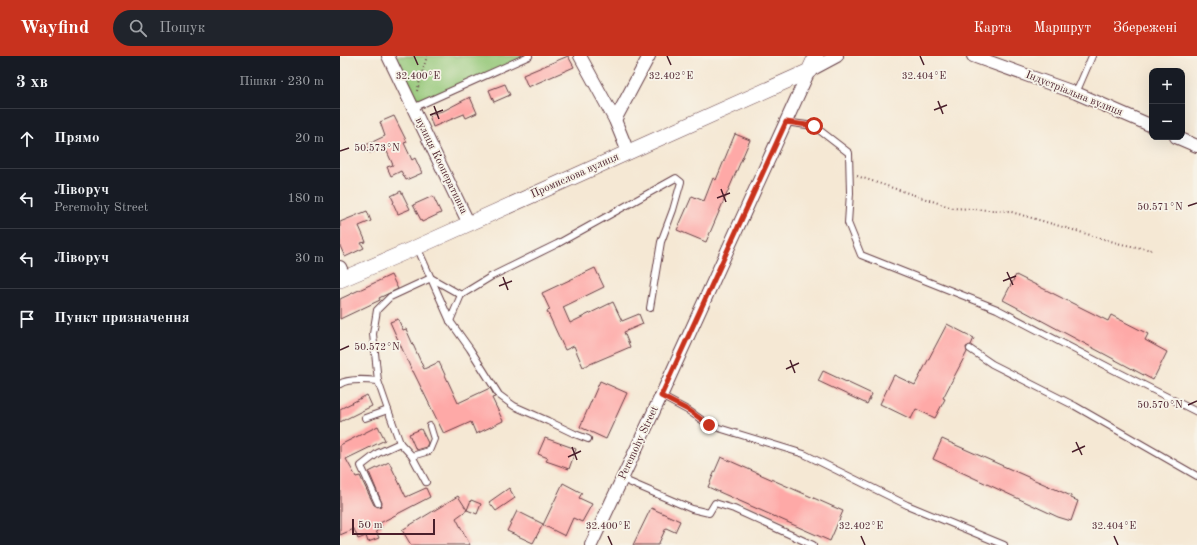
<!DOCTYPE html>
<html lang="uk">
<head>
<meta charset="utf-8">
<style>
	:root { --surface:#171b24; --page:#20242c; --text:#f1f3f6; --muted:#9ea1a6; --line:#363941; --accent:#c8321e }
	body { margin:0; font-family:"Old Standard TT",serif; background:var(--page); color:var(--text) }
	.controls { position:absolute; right:12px; top:12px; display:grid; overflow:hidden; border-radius:8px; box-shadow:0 4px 16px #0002 }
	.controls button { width:36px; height:36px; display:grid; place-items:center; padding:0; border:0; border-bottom:1px solid var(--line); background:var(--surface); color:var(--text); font:20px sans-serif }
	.scale { position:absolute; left:12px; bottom:10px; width:83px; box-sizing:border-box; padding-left:4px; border:2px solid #4a1f2b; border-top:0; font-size:11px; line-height:14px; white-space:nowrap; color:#4a1f2b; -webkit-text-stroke:3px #f7f3e8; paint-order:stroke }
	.stop { position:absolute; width:12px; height:12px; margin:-9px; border:3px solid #c8321e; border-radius:50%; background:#fff }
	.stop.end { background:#c8321e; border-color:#fff; box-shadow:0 1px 4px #0008 }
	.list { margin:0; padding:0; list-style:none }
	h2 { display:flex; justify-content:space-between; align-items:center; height:52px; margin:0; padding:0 16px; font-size:17px }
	h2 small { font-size:13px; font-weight:400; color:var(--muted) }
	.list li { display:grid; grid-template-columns:26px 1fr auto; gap:12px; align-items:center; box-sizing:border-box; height:60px; padding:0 16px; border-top:1px solid var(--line) }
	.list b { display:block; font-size:15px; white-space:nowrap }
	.list p { margin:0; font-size:13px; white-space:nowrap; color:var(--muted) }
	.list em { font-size:13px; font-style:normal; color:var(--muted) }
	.icon { flex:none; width:22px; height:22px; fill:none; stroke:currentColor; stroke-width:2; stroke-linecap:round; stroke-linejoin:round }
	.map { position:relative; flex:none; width:857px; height:489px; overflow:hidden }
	header { display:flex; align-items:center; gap:24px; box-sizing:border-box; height:56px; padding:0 20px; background:var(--accent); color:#fff }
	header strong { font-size:19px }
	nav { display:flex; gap:22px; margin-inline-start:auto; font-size:14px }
	.search { width:280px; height:36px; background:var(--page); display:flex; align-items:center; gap:10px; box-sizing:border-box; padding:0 14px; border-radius:22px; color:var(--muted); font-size:15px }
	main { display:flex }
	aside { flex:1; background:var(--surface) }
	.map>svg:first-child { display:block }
	.green { fill:#94c778; stroke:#6f7352 }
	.building { fill:#fea9a7 }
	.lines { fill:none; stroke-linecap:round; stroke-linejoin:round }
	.service-casing { stroke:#643d44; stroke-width:8 }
	.minor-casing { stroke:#643d44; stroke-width:14 }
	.tertiary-casing { stroke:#643d44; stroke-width:16 }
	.path { stroke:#643d44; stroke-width:2; stroke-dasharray:1 3; stroke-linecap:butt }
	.service { stroke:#fff; stroke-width:6 }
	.minor { stroke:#fff; stroke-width:12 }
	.tertiary { stroke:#fff; stroke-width:15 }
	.route { stroke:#c8321e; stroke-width:5 }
	.ticks { fill:none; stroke:#4a1f2b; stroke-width:1.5 }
	.labels { text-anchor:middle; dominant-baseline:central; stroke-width:3.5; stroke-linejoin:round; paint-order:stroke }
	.street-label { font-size:11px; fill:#4a1f2b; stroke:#f7f3e8 }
	.ticks-label { font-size:10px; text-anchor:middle; fill:#4a1f2b; stroke:#f7f3e8; stroke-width:3.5; stroke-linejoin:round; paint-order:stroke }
</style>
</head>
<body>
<header>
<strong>Wayfind</strong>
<div class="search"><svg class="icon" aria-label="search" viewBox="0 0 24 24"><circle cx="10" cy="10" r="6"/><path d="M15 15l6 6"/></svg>Пошук</div>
<nav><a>Карта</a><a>Маршрут</a><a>Збережені</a></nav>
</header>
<main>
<aside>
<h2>3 хв<small>Пішки · 230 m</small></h2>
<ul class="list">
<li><svg class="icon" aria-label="ahead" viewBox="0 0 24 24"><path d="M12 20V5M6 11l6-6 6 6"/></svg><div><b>Прямо</b></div><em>20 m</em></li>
<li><svg class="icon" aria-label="left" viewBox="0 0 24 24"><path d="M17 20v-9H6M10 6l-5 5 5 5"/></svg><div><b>Ліворуч</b><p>Peremohy Street</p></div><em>180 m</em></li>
<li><svg class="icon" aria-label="left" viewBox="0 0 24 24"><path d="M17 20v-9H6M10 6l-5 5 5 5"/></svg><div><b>Ліворуч</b></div><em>30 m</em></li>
<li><svg class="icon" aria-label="arrive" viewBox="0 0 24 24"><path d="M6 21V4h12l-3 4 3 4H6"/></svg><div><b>Пункт призначення</b></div></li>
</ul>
</aside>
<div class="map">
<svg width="857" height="489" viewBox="0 0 857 489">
	<rect width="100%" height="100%" fill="#f7f3e8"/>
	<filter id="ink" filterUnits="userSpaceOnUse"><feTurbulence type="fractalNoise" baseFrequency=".025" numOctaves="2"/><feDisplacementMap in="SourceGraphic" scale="8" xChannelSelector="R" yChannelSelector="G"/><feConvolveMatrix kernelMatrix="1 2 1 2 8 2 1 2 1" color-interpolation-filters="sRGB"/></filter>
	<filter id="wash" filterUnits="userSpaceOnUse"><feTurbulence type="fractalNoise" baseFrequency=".012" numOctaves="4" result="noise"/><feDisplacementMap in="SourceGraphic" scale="16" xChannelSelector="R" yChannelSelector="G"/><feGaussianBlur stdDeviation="0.9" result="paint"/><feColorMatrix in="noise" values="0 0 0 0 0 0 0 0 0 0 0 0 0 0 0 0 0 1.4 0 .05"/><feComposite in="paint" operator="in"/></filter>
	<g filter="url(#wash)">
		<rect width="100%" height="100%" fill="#f5e8d4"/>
		<polygon class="green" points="48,0 189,0 73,52"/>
		<g id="blocks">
			<g class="building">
				<polygon points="228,0 234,11 188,31 183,19"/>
				<polygon points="165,28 170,39 154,46 149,34"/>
				<polygon points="130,41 137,57 126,62 124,58 93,71 89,59 105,54"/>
				<polygon points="54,60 67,86 64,87 72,104 75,102 82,117 66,124 61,115 51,120 47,111 53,109 45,91 30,97 26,89 45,80 40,66"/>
				<polygon points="395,78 410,84 366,186 337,174 352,140 364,145 373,122 376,124"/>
				<polygon points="61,135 70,153 58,158 53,147 54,146 51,140"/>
				<polygon points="93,140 101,157 82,166 73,149"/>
				<polygon points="27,155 31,165 19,170 26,186 21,187 24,192 5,201 0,190 0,166"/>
				<polygon points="255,212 264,231 223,251 230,267 273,246 282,265 299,258 303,268 284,276 290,291 243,311 234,290 225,294 207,255 210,254 202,237"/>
				<polygon points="51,219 58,233 39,242 40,244 0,263 0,243"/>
				<polygon points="676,219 768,265 771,259 808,278 805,284 827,296 813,324 663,244"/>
				<polygon points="58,263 63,274 66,273 84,313 99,306 118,347 150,332 155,341 152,342 163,365 136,378 131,366 104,378 73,315 72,315 50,266"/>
				<polygon points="607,268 634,282 631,289 626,291 627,296 603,342 605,343 595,362 576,353 571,363 540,348 554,319 575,329"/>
				<polygon points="483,315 532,338 527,348 478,325"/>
				<polygon points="260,325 287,337 266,383 240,371"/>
				<polygon points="27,339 32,350 0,366 0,353"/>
				<polygon points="38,370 45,384 6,403 16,421 20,420 34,449 40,451 42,447 29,416 49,406 66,441 86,432 90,441 40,467 42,472 36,475 39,482 28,486 26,480 18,483 14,473 0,479 0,389"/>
				<polygon points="81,373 88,387 86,391 76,394 69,378"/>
				<polygon points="205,382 236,393 229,413 206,405 208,402 198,398"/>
				<polygon points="602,383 731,440 731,442 738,445 731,465 718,461 593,403"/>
				<polygon points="381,401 503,455 490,485 368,431"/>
				<polygon points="223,427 242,437 239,442 252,448 242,466 233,462 225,480 203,469"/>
				<polygon points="169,432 175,442 156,455 149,446"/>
				<polygon points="118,440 127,454 116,462 130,489 71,489 62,474"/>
				<polygon points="131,444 141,448 137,458 127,454"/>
				<polygon points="311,452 340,465 335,476 326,472 318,489 293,489"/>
				<polygon points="177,455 203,468 193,487 167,475"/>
			</g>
		</g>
	</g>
	<g filter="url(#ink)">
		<use href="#blocks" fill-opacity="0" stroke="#643d44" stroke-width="1"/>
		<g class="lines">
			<g class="service-casing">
				<g id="service">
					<polyline points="736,37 752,0"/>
					<polyline points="73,52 189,0"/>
					<polyline points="445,66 474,70 509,97 510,137 508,167 521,199 657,253 770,312 857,356"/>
					<polyline points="77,191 110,265 130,293 159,339 174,350 208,365 235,378 248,383"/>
					<polyline points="110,265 121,239 152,220 217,188 336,122 341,126 333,154 321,186 310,252"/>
					<polyline points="630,293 652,308 735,350 857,420"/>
					<path d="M0 328C8 322 28 324 38 325"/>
					<polyline points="321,340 349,355 369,369 464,398 567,449 664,489"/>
					<polyline points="25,362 48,354"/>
					<polyline points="72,400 89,395 94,383 90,370"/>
					<polyline points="282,423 352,453 369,457 375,447 394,453 473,489"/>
					<polyline points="86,426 72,400 60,387 48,354 38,325 33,278 37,254 50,241 91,222 121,239"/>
					<polyline points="38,447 21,410 38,397 60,387"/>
				</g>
			</g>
			<g class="minor-casing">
				<g id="minor">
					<polyline points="48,0 129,168"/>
					<polyline points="240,0 275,64 288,96"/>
					<polyline points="633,0 736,37 812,70"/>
					<polyline points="275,64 309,0"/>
					<polyline points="836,81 857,90"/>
					<polyline points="0,211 5,222"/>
					<polyline points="251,489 321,340 469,15 497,0"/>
				</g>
			</g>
			<g class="tertiary-casing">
				<polyline id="tertiary" points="0,224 77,191 469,15 476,0"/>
			</g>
			<g class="path">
				<polyline points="77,35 87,0"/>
				<polyline points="517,120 613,152 668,155 781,188 812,194"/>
			</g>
			<use href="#service" class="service"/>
			<use href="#minor" class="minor"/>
			<use href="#tertiary" class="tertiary"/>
		</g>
	</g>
	<g class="lines" filter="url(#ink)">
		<polyline class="route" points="369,369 350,355 321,340 446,66 474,70"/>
	</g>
	<path class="ticks" d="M74 0 78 9M327 0 331 9M580 0 584 9M598 45 603 58M94 50 99 63M594 54 607 49M90 59 103 54M0 95 9 92M381 133 386 146M377 142 390 137M848 150 857 147M667 216 673 229M163 221 168 234M663 225 676 220M159 230 172 225M0 294 9 290M450 304 455 317M446 313 459 307M848 349 857 345M736 386 742 399M232 391 237 404M732 396 745 390M228 401 241 395M268 480 272 489M521 480 525 489M774 480 778 489"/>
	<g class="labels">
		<g class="street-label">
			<text transform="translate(734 38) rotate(22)">Індустріальна вулиця</text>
			<text transform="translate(101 110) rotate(64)">вулиця Кооперативна</text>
			<text transform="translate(235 120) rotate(-24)">Промислова вулиця</text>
			<text transform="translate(299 387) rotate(-65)">Peremohy Street</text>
		</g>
	</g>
	<g class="ticks-label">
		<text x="78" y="23">32.400°E</text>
		<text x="331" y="23">32.402°E</text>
		<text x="584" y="23">32.404°E</text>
		<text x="37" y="95">50.573°N</text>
		<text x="820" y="154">50.571°N</text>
		<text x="37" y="294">50.572°N</text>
		<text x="820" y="352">50.570°N</text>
		<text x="268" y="473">32.400°E</text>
		<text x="521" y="473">32.402°E</text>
		<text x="774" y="473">32.404°E</text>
	</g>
</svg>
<div class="controls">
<button>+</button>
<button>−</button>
</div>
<div class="scale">50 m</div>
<div class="stop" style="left:474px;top:70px"></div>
<div class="stop end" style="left:369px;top:369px"></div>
</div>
</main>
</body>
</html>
